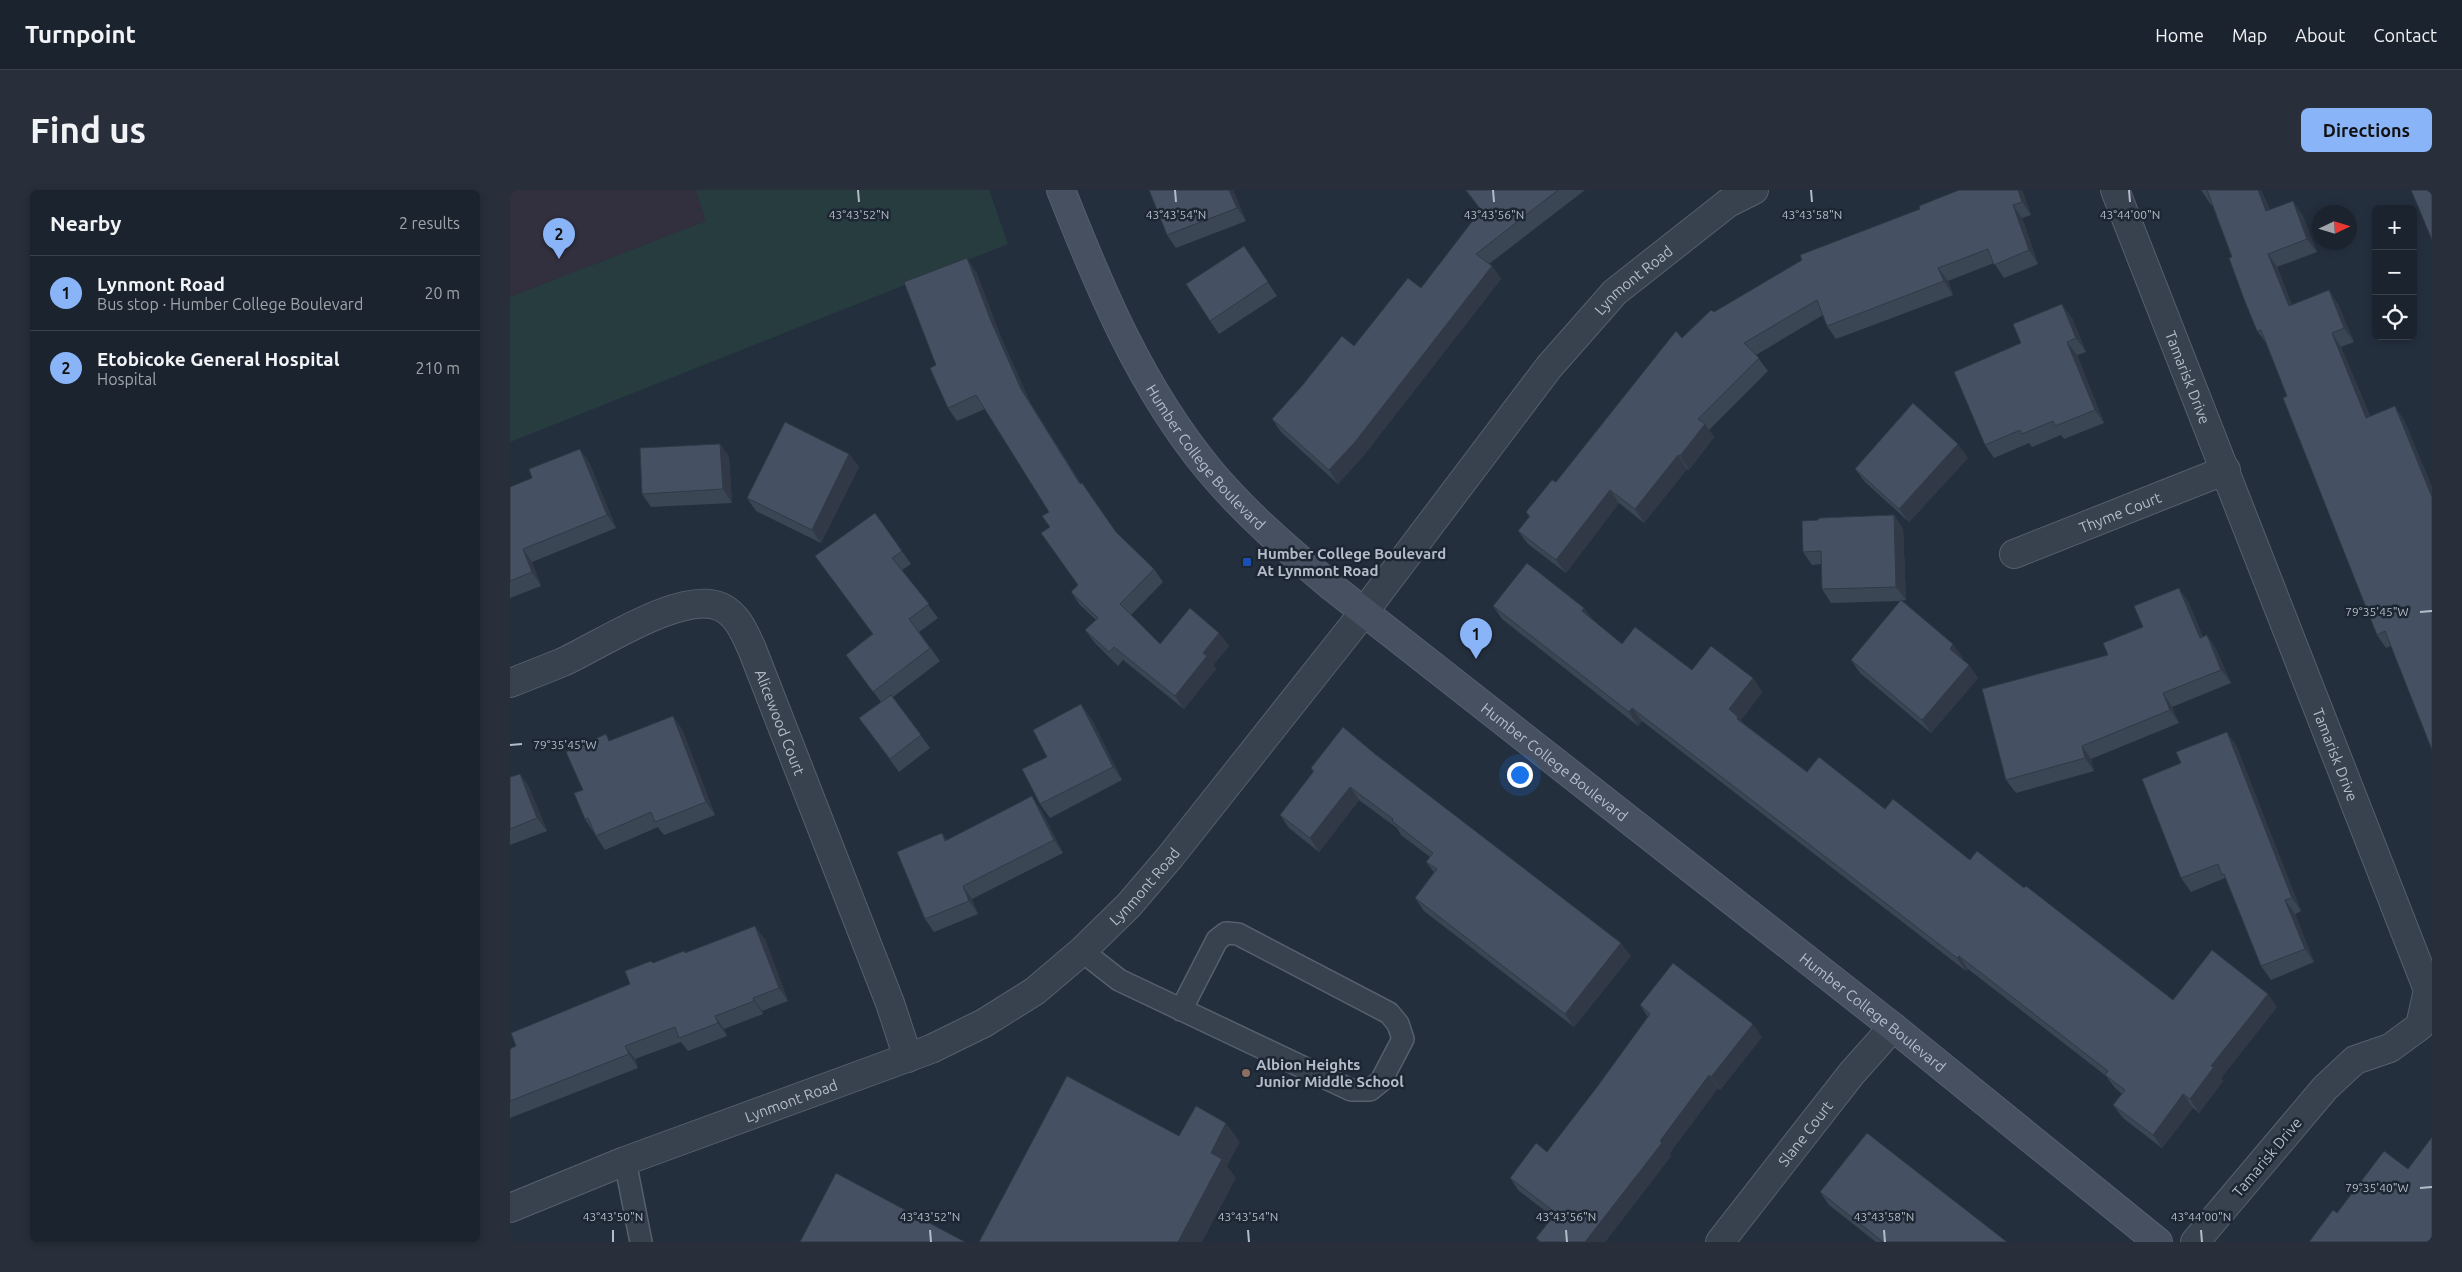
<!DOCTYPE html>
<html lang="en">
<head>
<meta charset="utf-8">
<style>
	:root { --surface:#1b232e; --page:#282f3a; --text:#f1f3f6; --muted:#a0a4aa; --line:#39404a; --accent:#8ab4f8 }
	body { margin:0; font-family:Ubuntu,sans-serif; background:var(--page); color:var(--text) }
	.controls { position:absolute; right:15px; top:15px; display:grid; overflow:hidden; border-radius:8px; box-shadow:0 2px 8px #0003 }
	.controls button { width:45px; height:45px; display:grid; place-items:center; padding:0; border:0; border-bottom:1px solid var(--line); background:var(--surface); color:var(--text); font:25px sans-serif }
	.compass { position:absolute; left:1802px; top:15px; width:45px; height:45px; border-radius:50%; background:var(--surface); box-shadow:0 2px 8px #0003; rotate:86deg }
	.you { position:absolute; left:1009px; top:584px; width:18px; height:18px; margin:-12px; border:4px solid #fff; border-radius:50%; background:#1a73e8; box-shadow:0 0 0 8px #1a73e833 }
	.badge { display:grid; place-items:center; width:32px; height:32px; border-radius:50%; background:var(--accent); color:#111; font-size:16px; font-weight:700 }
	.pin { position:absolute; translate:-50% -41px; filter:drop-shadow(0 1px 2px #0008) }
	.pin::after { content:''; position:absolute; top:26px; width:18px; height:15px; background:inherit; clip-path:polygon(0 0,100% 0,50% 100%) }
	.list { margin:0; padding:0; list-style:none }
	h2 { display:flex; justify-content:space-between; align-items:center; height:65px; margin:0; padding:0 20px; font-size:21px }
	h2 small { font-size:16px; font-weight:400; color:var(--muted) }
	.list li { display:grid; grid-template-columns:32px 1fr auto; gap:15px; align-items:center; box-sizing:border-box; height:75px; padding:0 20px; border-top:1px solid var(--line) }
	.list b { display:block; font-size:19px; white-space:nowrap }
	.list p { margin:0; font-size:16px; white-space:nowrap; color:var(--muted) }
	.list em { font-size:16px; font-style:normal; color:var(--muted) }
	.icon { flex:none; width:28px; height:28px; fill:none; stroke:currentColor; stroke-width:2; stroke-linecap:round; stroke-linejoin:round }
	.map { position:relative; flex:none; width:1922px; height:1052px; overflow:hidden; border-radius:8px }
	header { display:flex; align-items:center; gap:30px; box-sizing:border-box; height:70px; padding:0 25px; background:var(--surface); border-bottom:1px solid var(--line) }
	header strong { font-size:24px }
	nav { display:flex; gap:28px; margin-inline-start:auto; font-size:18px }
	.intro { display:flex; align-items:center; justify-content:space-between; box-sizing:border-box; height:120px; padding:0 30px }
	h1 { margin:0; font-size:35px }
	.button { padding:12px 22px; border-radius:8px; background:var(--accent); color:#111; font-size:18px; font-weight:700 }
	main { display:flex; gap:30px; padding:0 30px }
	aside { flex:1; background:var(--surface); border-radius:8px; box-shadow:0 2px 8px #0003 }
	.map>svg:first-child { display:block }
	.medical { fill:#32303f }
	.green { fill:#263c3f }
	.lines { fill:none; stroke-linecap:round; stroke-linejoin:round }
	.lane-casing { stroke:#565f6c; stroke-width:24 }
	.street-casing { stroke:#565f6c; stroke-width:30 }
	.secondary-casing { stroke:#565f6c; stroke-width:30 }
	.lane { stroke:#38414e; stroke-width:21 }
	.street { stroke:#38414e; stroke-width:28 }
	.secondary { stroke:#465061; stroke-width:28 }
	.wall { fill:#3b4654 }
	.shaded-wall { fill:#303945 }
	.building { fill:#455162; stroke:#303945 }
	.ticks { fill:none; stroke:#b4bcc9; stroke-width:2 }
	.transit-dot { fill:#1a4fb4; stroke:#1d2633; stroke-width:2 }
	.education-dot { fill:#8d6e63; stroke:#1d2633; stroke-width:2 }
	.labels { text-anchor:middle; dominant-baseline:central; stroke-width:5; stroke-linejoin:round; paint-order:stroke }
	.street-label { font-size:15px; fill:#b4bcc9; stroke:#1d2633 }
	.poi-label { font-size:15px; font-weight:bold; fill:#b4bcc9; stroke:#1d2633; text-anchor:start }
	.ticks-label { font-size:12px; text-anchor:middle; fill:#b4bcc9; stroke:#1d2633; stroke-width:5; stroke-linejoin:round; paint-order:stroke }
</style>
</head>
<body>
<header>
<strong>Turnpoint</strong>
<nav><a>Home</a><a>Map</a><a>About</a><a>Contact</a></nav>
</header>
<div class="intro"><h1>Find us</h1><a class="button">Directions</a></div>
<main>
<aside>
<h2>Nearby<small>2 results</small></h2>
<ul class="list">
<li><span class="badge">1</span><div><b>Lynmont Road</b><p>Bus stop · Humber College Boulevard</p></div><em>20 m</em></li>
<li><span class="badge">2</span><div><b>Etobicoke General Hospital</b><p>Hospital</p></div><em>210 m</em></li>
</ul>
</aside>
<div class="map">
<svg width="1922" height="1052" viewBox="0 0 1922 1052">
	<rect width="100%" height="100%" fill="#242f3e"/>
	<polygon class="medical" points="0,0 186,0 196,31 0,107"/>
	<polygon class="green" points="186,0 479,0 498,54 0,252 0,107 196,31"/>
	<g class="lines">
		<g class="lane-casing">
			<g id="lane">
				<polyline points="572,761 609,790 841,900 860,900 871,891 893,849 888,834 879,823 728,744 716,743 707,750 671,820"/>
				<polyline points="115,971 131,1052"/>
			</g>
		</g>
		<g class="street-casing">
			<g id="street">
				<path id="s1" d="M1605 0 1918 800 1910 836 1880 858 1845 870 1815 898 1685 1052"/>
				<path id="s2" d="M1504 364 1716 280"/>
				<path id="s3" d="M0 493C18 486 36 479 53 472 89 456 173 399 211 417 228 425 235 444 242 459L380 813 398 868"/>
				<path id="s4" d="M0 1018 115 971 421 859 474 833 525 801 572 761 619 715 660 667 854 422 1039 177 1105 102 1218 13 1244 0"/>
				<path id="s5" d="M1210 1052 1342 883 1383 837"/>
			</g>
		</g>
		<g class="secondary-casing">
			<g id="secondary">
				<path id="s6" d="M551 0C590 99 631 198 700 281 736 324 778 360 821 396L1383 837 1648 1052"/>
			</g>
		</g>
		<use href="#lane" class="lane"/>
		<use href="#street" class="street"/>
		<use href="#secondary" class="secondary"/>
	</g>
	<g class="wall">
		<polygon points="723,0 736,31 666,58 657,45"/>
		<polygon points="955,0 1075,0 979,74 982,76 991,89 854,265 828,294 771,242 762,229 911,98 971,20"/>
		<polygon points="1512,0 1521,25 1512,28 1528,74 1494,88 1484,73 1438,91 1443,105 1326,149 1317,136 1313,125 1246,165 1258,181 1199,240 1204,247 1179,280 1177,279 1134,333 1109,313 1056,383 1018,354 1008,341 1019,327 1016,322 1046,292 1172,148 1204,122"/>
		<polygon points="1691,0 1751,0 1760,20 1792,24 1807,62 1767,77 1782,115 1828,114 1844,152 1831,157 1860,226 1894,230 1922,297 1922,560 1881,456 1876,458 1867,445 1777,206 1757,154 1747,141 1722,67 1702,15 1701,15"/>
		<polygon points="734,56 767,106 709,144 700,131"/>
		<polygon points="466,82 490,145 520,212 571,294 606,342 644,379 653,392 621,425 650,454 709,443 719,456 703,475 706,479 674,519 613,470 608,476 585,453 575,440 586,430 570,415 561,402 568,395 540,337 539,322 475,219 447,231 438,218 426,175"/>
		<polygon points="1562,128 1576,162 1567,165 1594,233 1554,249 1551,245 1522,257 1519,253 1484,268 1475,255 1511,153"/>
		<polygon points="210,254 219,267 222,313 141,317 132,304"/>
		<polygon points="339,264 349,277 311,353 246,321 237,308"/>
		<polygon points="1458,268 1399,332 1355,292 1345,279"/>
		<polygon points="79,272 106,338 22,372 31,396 0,408 0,297"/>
		<polygon points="365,323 401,374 392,380 428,428 409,442 430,471 383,507 420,558 389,582 349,528 371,512 336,465 362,444"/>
		<polygon points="1384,325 1393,339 1396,410 1391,411 1453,468 1452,469 1459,475 1468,488 1421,543 1350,483 1341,470 1391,411 1321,413 1312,399 1311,374 1302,375 1293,362"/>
		<polygon points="1678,411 1693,447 1697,445 1706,459 1721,493 1662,517 1669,533 1581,569 1584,581 1506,603 1496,590 1598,465 1633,437"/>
		<polygon points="983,416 1074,418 1082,429 1112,454 1182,480 1243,488 1252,502 1231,530 1233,533 1297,582 1375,619 1460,670 1514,698 1663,810 1767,817 1711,888 1713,891 1689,923 1683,918 1652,958 1613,928 1603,915 1612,904 1605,898 1596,886 1458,779 1456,781 1132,531 1128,536 992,429"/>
		<polygon points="581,528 612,590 540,628 530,614 537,567"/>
		<polygon points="172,539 205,625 154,645 148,637 95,660 75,629 73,600 101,550"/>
		<polygon points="1726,555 1791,721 1785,724 1804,772 1761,790 1751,776 1717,692 1715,688 1681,702 1671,688"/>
		<polygon points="865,564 1121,766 1064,837 914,721 905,708 924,682 916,672 920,667 891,645 887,638 849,610 809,662 779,638 770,625 803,582 801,578"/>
		<polygon points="10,584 19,597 37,641 0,655 0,587"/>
		<polygon points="531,620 553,663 462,709 468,724 424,742 415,729 432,643 436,650"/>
		<polygon points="255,749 278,811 252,821 253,824 214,839 217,846 178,861 171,852 125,869 128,878 0,928 0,859 120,794 141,771 143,773 175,763"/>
		<polygon points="1130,815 1252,847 1210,900 1208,898 1159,964 1161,966 1095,1052 1029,1052 1026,1048 1043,1027 1009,1001 1000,988 1037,962 1087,897 1138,827"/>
		<polygon points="1310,1002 1497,1052 1366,1052 1319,1015"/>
	</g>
	<g class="shaded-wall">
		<polygon points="719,0 723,0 736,31 727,18"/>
		<polygon points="1508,0 1512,0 1521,25 1512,12"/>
		<polygon points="1748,0 1751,0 1765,34 1756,21"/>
		<polygon points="1783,11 1792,24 1807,62 1797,49"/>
		<polygon points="1503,15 1512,28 1528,74 1519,60"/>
		<polygon points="1758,64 1767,77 1788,130 1779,116"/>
		<polygon points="457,68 466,82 490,145 520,212 579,308 570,294 511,199 481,131"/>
		<polygon points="982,76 991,89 854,265 828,294 819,280"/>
		<polygon points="1428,78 1438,91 1443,105 1434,91"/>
		<polygon points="1819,100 1828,114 1844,152 1834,138"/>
		<polygon points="1552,114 1562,128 1576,162 1566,148"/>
		<polygon points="1822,143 1831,157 1866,241 1856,228"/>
		<polygon points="1557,152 1567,165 1594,233 1585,220"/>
		<polygon points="1885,216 1894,230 1922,297 1922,307"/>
		<polygon points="1195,234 1204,247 1179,280 1170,266"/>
		<polygon points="210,254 219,267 222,313 213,299"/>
		<polygon points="1448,254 1458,268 1399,332 1389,319"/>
		<polygon points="70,259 79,272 106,338 97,325"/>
		<polygon points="339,264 349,277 311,353 302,340"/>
		<polygon points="1168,265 1177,279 1134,333 1125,319"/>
		<polygon points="1100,300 1109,313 1056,383 1046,370"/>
		<polygon points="1384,325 1393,339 1396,410 1386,397"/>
		<polygon points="13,359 22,372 31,396 22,382"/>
		<polygon points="1669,398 1678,411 1699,462 1690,448"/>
		<polygon points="1074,418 1084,432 1072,421"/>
		<polygon points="709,443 719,456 703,475 706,479 674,519 665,506 693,463"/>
		<polygon points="1697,445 1706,459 1721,493 1711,480"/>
		<polygon points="1443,454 1453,468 1449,472 1440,459"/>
		<polygon points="1459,475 1468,488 1421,543 1412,530"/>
		<polygon points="1243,488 1252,502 1231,530 1238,540 1236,542 1219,519"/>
		<polygon points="1653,503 1662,517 1669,533 1660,520"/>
		<polygon points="571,514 581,528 612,590 603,577"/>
		<polygon points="1122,518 1132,531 1128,536 1119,522"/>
		<polygon points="163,526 172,539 205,625 196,612"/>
		<polygon points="1717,542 1726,555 1791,721 1782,708"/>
		<polygon points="1572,556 1581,569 1584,581 1575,568"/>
		<polygon points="10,584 19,597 37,641 27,628"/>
		<polygon points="840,597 849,610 809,662 800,648"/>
		<polygon points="522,606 531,620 553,663 544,650"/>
		<polygon points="453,696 462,709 468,724 459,711"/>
		<polygon points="1775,710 1785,724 1804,772 1795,759"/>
		<polygon points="245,736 255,749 278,811 269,798"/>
		<polygon points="1111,753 1121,766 1064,837 1055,824"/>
		<polygon points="1449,766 1458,779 1456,781 1447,768"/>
		<polygon points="1758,804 1767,817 1711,888 1713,891 1689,923 1680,909 1701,876"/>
		<polygon points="243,808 252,821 253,824 244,811"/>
		<polygon points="205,826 214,839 217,846 208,833"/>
		<polygon points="1243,834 1252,847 1210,900 1201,887"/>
		<polygon points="115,856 125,869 128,878 119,864"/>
		<polygon points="1199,885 1208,898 1159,964 1161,966 1095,1052 1075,1052"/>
		<polygon points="1673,904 1683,918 1652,958 1643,945"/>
		<polygon points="716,933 730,952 717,976 726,988 692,1052 668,1052 701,963"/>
	</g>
	<g class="building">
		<polygon points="639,0 719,0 727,18 657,45"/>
		<polygon points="956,0 1048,0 966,64 982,76 845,252 819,280 762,229 791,197 832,146 844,156 898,88 911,98 971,20"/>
		<polygon points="1449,0 1508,0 1512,12 1503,15 1519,60 1484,75 1478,59 1428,78 1434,91 1317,136 1307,110 1234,153 1249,168 1188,229 1195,234 1170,266 1168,265 1125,319 1100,300 1046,370 1008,341 1020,326 1016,322 1042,290 1046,292 1166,141 1172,148 1201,120 1204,122 1292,70 1290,65 1410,19 1409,16"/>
		<polygon points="1697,0 1748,0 1756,21 1783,11 1797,49 1758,64 1779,116 1819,100 1834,138 1822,143 1856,228 1885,216 1922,307 1922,560 1875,441 1867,445 1773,208 1777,206 1751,140 1747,141 1734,109 1719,68 1722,67"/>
		<polygon points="1901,0 1922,0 1922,50"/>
		<polygon points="734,56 758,92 700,131 676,94"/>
		<polygon points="457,68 481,131 511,199 570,294 572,293 606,342 644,379 610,414 650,454 680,418 709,443 693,463 697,466 665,506 604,457 599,462 575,440 588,428 561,402 568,395 531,343 540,337 532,326 539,322 466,205 438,218 420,178 426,175 394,92"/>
		<polygon points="1552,114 1566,148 1557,152 1585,220 1545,236 1543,231 1512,244 1510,240 1475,255 1444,182 1511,153 1503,134"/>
		<polygon points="1403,213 1448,254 1389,319 1345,279"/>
		<polygon points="275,232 339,264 302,340 237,308"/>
		<polygon points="210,254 213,299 132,304 130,258"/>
		<polygon points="70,259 97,325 13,359 22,382 0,391 0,297 22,288 19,279"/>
		<polygon points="365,323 392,361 382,368 419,414 399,429 420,458 363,502 336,465 363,444 305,366"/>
		<polygon points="1384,325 1386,397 1312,399 1311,361 1293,362 1292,331 1308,330 1309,328"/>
		<polygon points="1017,373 1074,418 1072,421 1112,454 1125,437 1182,480 1201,456 1243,488 1219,519 1228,527 1227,529 1297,582 1309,567 1375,619 1383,609 1460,670 1467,661 1514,698 1516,696 1663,810 1702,760 1758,804 1701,876 1704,877 1680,909 1673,904 1643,945 1603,915 1615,900 1595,885 1598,881 1449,766 1447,768 1122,518 1119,522 983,416"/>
		<polygon points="1669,398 1690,448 1697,445 1711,480 1653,503 1660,520 1572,556 1575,568 1496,590 1472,499 1598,465 1593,453 1633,437 1624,416"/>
		<polygon points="1391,410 1443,454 1440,459 1459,475 1412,530 1341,470"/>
		<polygon points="381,505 411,545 380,569 349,528"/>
		<polygon points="571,514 603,577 530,614 512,579 537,567 523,540"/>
		<polygon points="163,526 196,612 145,632 141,622 86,646 78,628 75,629 64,603 73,600 56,562 96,544 99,551"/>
		<polygon points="833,537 865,564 1111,753 1055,824 905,708 927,679 916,672 923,663 882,631 883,629 840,597 800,648 770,625 804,581 801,578"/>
		<polygon points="1717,542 1782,708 1775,710 1795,759 1751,776 1714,684 1712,685 1708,674 1671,688 1632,589 1671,573 1666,562"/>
		<polygon points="10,584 27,628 0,639 0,587"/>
		<polygon points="522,606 544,650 453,696 459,711 415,729 387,662 432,643 435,651"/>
		<polygon points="245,736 269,798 243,808 244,811 205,826 208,833 169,848 165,837 115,856 119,864 0,911 0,859 6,856 1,843 120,794 115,781 141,771 143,773 174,761 175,763"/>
		<polygon points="1163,773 1243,834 1201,887 1199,885 1150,951 1152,953 1075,1052 1031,1052 1026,1048 1046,1023 1000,988 1026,953 1037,962 1087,897 1140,824 1130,815"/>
		<polygon points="557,886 669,946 686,916 716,933 701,963 712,969 668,1052 469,1052"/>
		<polygon points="1357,943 1497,1052 1371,1052 1372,1051 1310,1002"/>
		<polygon points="1922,947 1922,1049 1920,1052 1799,1052 1823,1020 1827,1023 1874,961 1898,979"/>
		<polygon points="326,983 455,1052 290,1052"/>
	</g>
	<path class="ticks" d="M348 0 349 12M665 0 666 12M983 0 984 12M1301 0 1302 12M1619 0 1620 12M1910 422 1922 421M0 555 12 554M1910 998 1922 997M103 1040V1052M420 1040 421 1052M738 1040 739 1052M1056 1040 1057 1052M1374 1040 1375 1052M1691 1040 1692 1052"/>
	<rect class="transit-dot" x="732" y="367" width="10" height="10" rx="2.5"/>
	<circle class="education-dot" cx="736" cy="883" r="5"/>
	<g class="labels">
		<g class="street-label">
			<text stroke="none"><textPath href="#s4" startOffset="1501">Lynmont Road</textPath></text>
			<text stroke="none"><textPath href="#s1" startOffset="201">Tamarisk Drive</textPath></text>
			<text stroke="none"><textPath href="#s6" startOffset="306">Humber College Boulevard</textPath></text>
			<text stroke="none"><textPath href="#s2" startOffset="114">Thyme Court</textPath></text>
			<text stroke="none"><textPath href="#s3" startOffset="360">Alicewood Court</textPath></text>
			<text stroke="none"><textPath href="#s1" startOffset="606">Tamarisk Drive</textPath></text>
			<text stroke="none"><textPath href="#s6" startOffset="771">Humber College Boulevard</textPath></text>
			<text stroke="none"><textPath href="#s4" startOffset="721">Lynmont Road</textPath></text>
			<text stroke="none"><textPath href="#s6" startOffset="1176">Humber College Boulevard</textPath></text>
			<text stroke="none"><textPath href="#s4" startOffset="301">Lynmont Road</textPath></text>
			<text stroke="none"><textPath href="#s5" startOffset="138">Slane Court</textPath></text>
			<text transform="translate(1757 967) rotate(-50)">Tamarisk Drive</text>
		</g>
		<g class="poi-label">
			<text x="747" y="363">Humber College Boulevard<tspan x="747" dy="17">At Lynmont Road</tspan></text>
			<text x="746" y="874">Albion Heights<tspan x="746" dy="17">Junior Middle School</tspan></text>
		</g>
	</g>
	<g class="ticks-label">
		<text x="349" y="29">43°43'52"N</text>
		<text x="666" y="29">43°43'54"N</text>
		<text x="984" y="29">43°43'56"N</text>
		<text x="1302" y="29">43°43'58"N</text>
		<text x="1620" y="29">43°44'00"N</text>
		<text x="1867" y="426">79°35'45"W</text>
		<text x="55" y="559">79°35'45"W</text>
		<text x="1867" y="1002">79°35'40"W</text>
		<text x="103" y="1031">43°43'50"N</text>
		<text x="420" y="1031">43°43'52"N</text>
		<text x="738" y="1031">43°43'54"N</text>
		<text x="1056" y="1031">43°43'56"N</text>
		<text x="1374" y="1031">43°43'58"N</text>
		<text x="1691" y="1031">43°44'00"N</text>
	</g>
</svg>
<div class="controls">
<button>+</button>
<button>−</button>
<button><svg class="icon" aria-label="locate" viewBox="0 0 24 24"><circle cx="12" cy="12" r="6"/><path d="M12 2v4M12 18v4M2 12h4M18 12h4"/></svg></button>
</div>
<svg class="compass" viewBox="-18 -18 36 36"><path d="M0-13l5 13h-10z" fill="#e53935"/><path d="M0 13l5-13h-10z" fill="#a0a4aa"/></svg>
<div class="you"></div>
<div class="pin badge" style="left:966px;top:469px">1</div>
<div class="pin badge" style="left:49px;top:69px">2</div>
</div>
</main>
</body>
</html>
